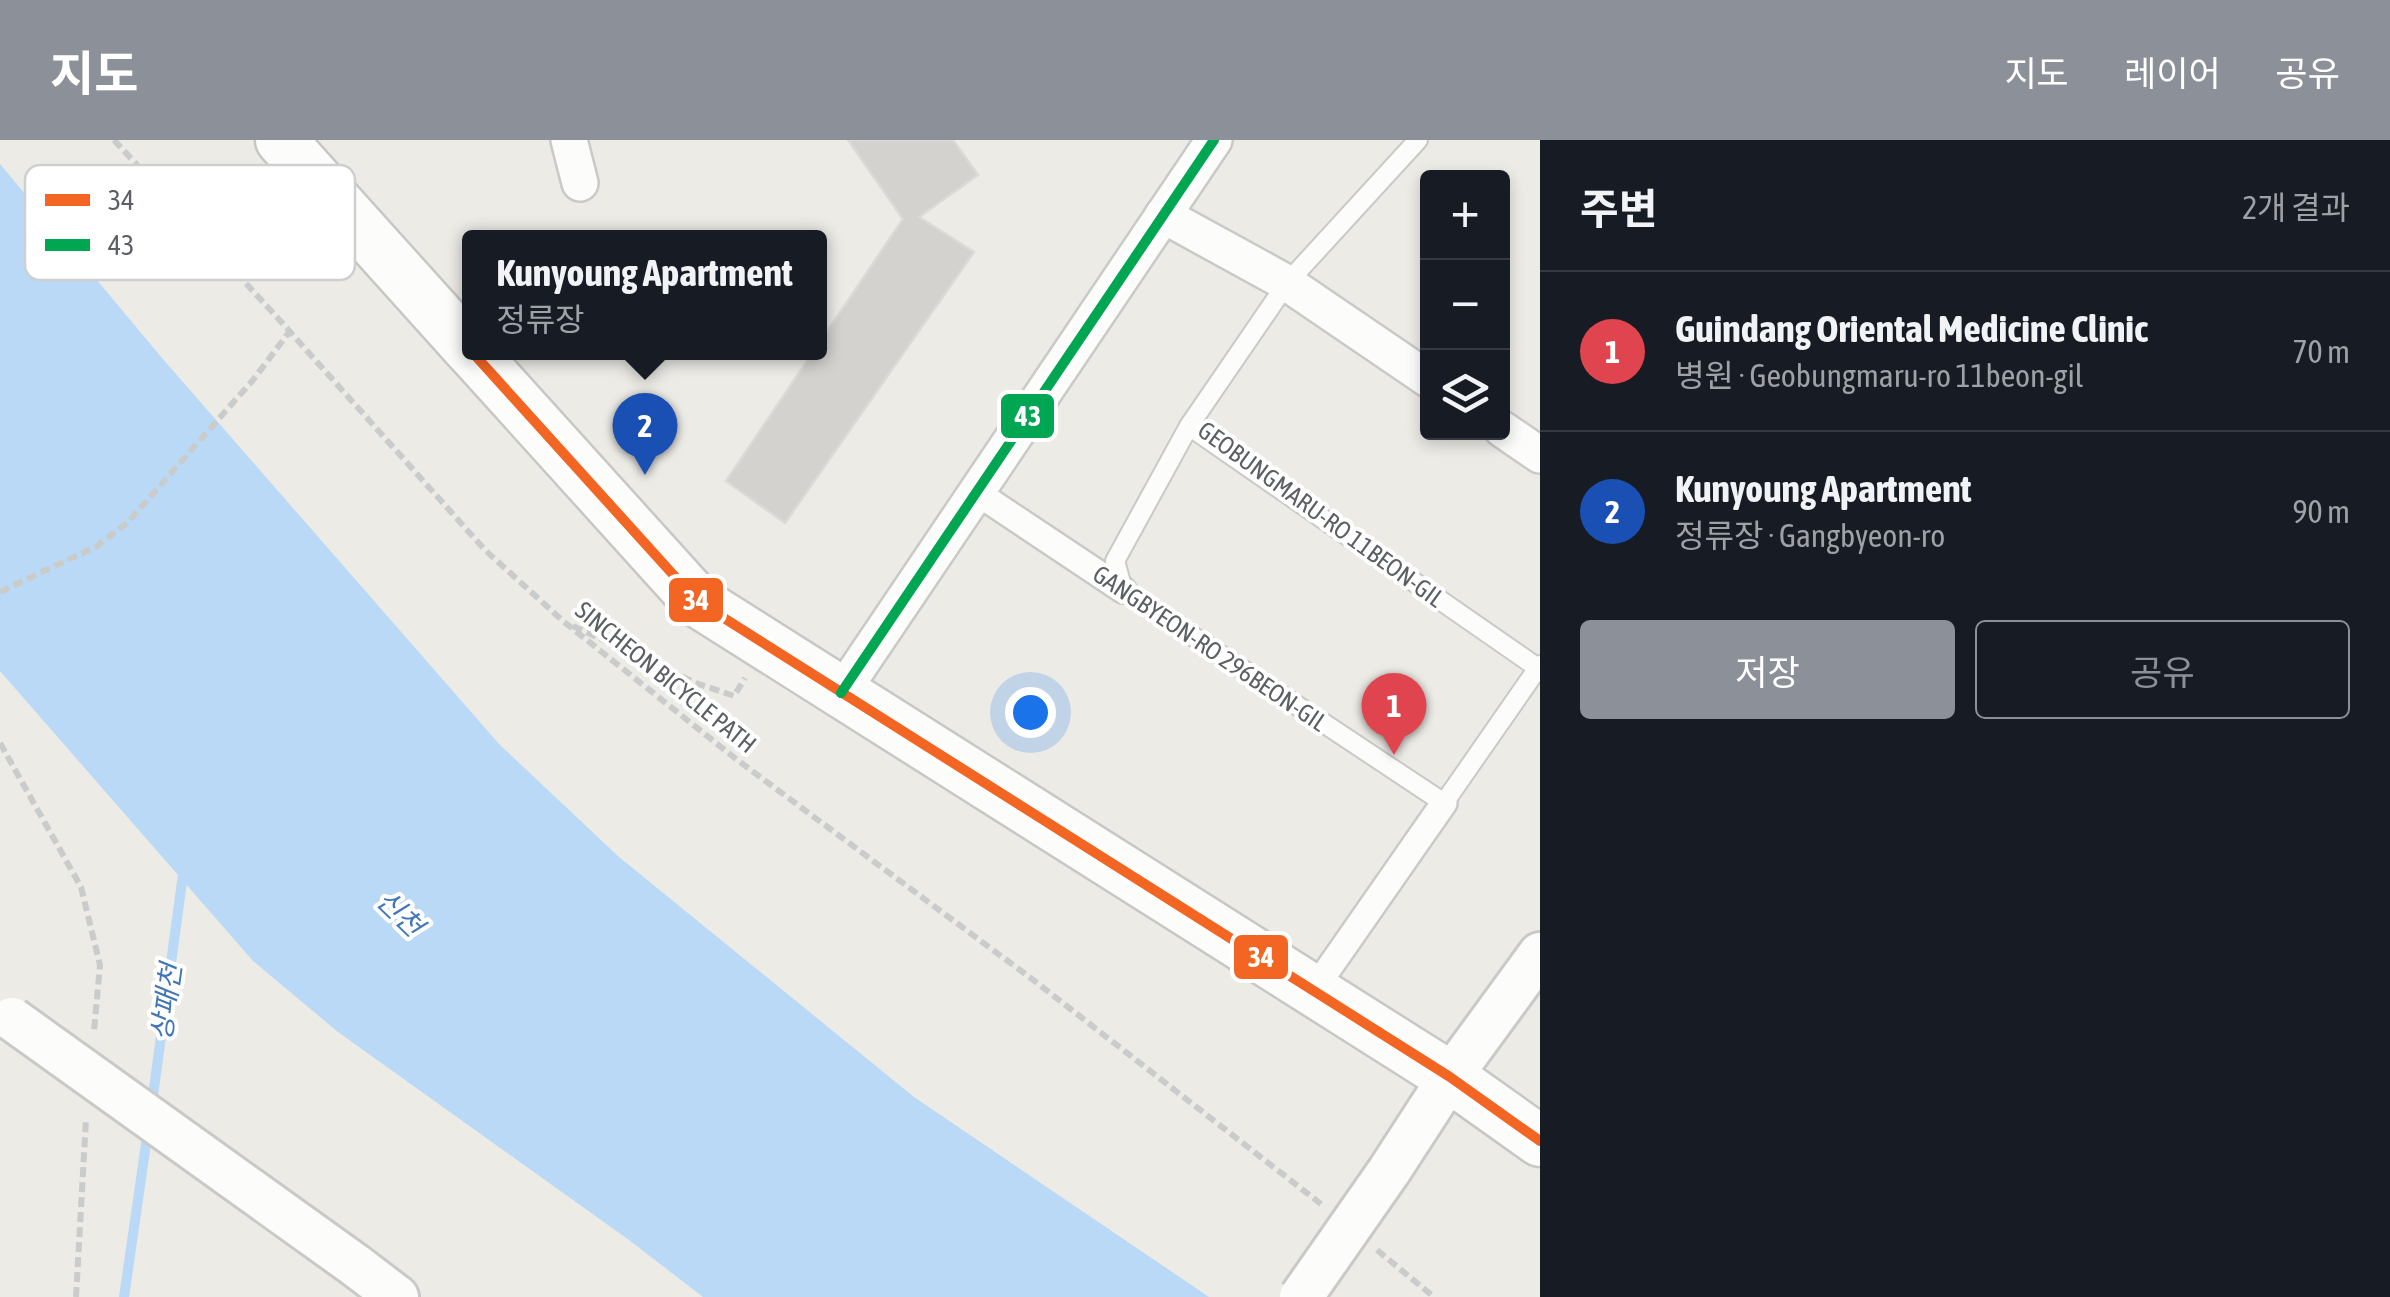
<!DOCTYPE html>
<html lang="ko">
<head>
<meta charset="utf-8">
<style>
	:root { --surface:#171b24; --page:#20242c; --text:#f1f3f6; --muted:#9ea1a6; --line:#363941; --accent:#8c9099 }
	body { margin:0; font-family:"Asap Condensed","Noto Sans KR",sans-serif; background:var(--page); color:var(--text) }
	.controls { position:absolute; right:30px; top:30px; display:grid; overflow:hidden; border-radius:10px; box-shadow:0 5px 15px #0003 }
	.controls button { width:90px; height:90px; display:grid; place-items:center; padding:0; border:0; border-bottom:2px solid var(--line); background:var(--surface); color:var(--text); font:50px sans-serif }
	.you { position:absolute; left:1030px; top:572px; width:35px; height:35px; margin:-25px; border:8px solid #fff; border-radius:50%; background:#1a73e8; box-shadow:0 0 0 15px #1a73e833 }
	.badge { display:grid; place-items:center; width:65px; height:65px; border-radius:50%; background:var(--accent); color:#fff; font-size:32px; font-weight:700 }
	.pin { position:absolute; translate:-50% -82px; filter:drop-shadow(0 2px 5px #0008) }
	.pin::after { content:''; position:absolute; top:52px; width:35px; height:30px; background:inherit; clip-path:polygon(0 0,100% 0,50% 100%) }
	.popup { position:absolute; left:462px; top:90px; width:365px; height:130px; box-sizing:border-box; display:grid; place-content:center; border-radius:10px; background:var(--surface); filter:drop-shadow(0 2px 8px #0005); font-size:32px; white-space:nowrap; color:var(--muted) }
	.popup b { font-size:38px; color:var(--text) }
	.popup::after { content:''; position:absolute; left:50%; top:100%; margin-left:-20px; border:20px solid transparent; border-top-color:var(--surface) }
	.list { margin:0; padding:0; list-style:none }
	h2 { display:flex; justify-content:space-between; align-items:center; height:130px; margin:0; padding:0 40px; font-size:42px }
	h2 small { font-size:32px; font-weight:400; color:var(--muted) }
	.list li { display:grid; grid-template-columns:65px 1fr auto; gap:30px; align-items:center; box-sizing:border-box; height:160px; padding:0 40px; border-top:2px solid var(--line) }
	.list b { display:block; font-size:38px; white-space:nowrap }
	.list p { margin:0; font-size:32px; white-space:nowrap; color:var(--muted) }
	.list em { font-size:32px; font-style:normal; color:var(--muted) }
	.actions { display:flex; gap:20px; padding:30px 40px }
	.actions a { flex:1; padding:22px 0; border:2px solid var(--accent); border-radius:10px; text-align:center; font-size:35px; color:var(--accent) }
	.actions .main { background:var(--accent); color:#fff }
	.icon { flex:none; width:55px; height:55px; fill:none; stroke:currentColor; stroke-width:2; stroke-linecap:round; stroke-linejoin:round }
	.map { position:relative; flex:none; width:1540px; height:1157px; overflow:hidden }
	header { display:flex; align-items:center; gap:60px; box-sizing:border-box; height:140px; padding:0 50px; background:var(--accent); color:#fff }
	header strong { font-size:48px }
	nav { display:flex; gap:55px; margin-inline-start:auto; font-size:35px }
	main { display:flex }
	aside { flex:1; background:var(--surface) }
	.map>svg:first-child { display:block }
	.water { fill:#bad9f7 }
	.lines { fill:none; stroke-linecap:round; stroke-linejoin:round }
	.stream { stroke:#bad9f7; stroke-width:10 }
	.building { fill:#d3d2cf; stroke:#dbdad6; stroke-width:2.5 }
	.service-casing { stroke:#c9c9c8; stroke-width:22 }
	.pedestrian-casing { stroke:#c9c9c8; stroke-width:30 }
	.minor-casing { stroke:#c9c9c8; stroke-width:40 }
	.tertiary-casing { stroke:#c9c9c8; stroke-width:48 }
	.secondary-casing { stroke:#c7c8c6; stroke-width:55 }
	.path { stroke:#c9cccb; stroke-width:6; stroke-dasharray:10 5; stroke-linecap:butt }
	.service { stroke:#fcfcfb; stroke-width:18 }
	.pedestrian { stroke:#fcfcfb; stroke-width:25 }
	.minor { stroke:#fcfcfb; stroke-width:35 }
	.tertiary { stroke:#fcfcfb; stroke-width:42 }
	.secondary { stroke:#fcfcfb; stroke-width:50 }
	.tertiary-bridge-casing { stroke:#c9c9c8; stroke-width:48; stroke-linecap:butt }
	.tertiary-bridge { stroke:#fcfcfb; stroke-width:42 }
	.bus-1-casing { stroke:#fff; stroke-width:18 }
	.bus-2-casing { stroke:#fff; stroke-width:18 }
	.bus-1 { stroke:#f26522; stroke-width:10 }
	.bus-2 { stroke:#00a651; stroke-width:10 }
	.labels { text-anchor:middle; dominant-baseline:central; stroke-width:8; stroke-linejoin:round; paint-order:stroke }
	.street-label { font-size:25px; fill:#5c5f64; stroke:#fff }
	.water-label { font-size:28px; font-style:italic; fill:#4376b9; stroke:#fff }
	.key { fill:#fff; stroke:#cecfd0; stroke-width:2.5 }
	.key-label { font-size:28px; fill:#5c5f64 }
	.line-badge { stroke:#fff; stroke-width:4 }
	.badge-label { font-size:28px; text-anchor:middle; font-weight:bold; fill:#fff }
</style>
</head>
<body>
<header>
<strong>지도</strong>
<nav><a>지도</a><a>레이어</a><a>공유</a></nav>
</header>
<main>
<div class="map">
<svg width="1540" height="1157" viewBox="0 0 1540 1157">
	<rect width="100%" height="100%" fill="#ecebe6"/>
	<polygon class="water" points="0,24 162,218 499,604 619,717 914,957 1209,1157 703,1157 629,1100 338,892 253,821 0,531"/>
	<g class="lines">
		<g class="stream">
			<polyline points="152,963 184,727"/>
			<polyline points="124,1157 148,990"/>
		</g>
	</g>
	<polygon class="building" points="848,0 953,0 978,35 919,77 974,112 785,383 726,341 813,212 820,212 820,202 903,79"/>
	<g class="lines">
		<g class="service-casing">
			<g id="service">
				<polyline points="1418,0 1287,143 1189,286 1538,528"/>
				<polyline points="1189,286 1115,421 1123,450 1444,663 1540,525"/>
			</g>
		</g>
		<g class="pedestrian-casing">
			<g id="pedestrian">
				<polyline points="976,352 1123,450"/>
				<polyline points="1313,851 1444,663"/>
			</g>
		</g>
		<g class="minor-casing">
			<g id="minor">
				<polyline points="569,0 580,43"/>
				<polyline points="1163,75 1287,143 1428,239"/>
				<polyline points="1502,289 1540,315"/>
				<polyline points="841,553 1214,0"/>
			</g>
		</g>
		<g class="tertiary-casing">
			<g id="tertiary">
				<polyline points="1389,1031 1450,937 1540,814"/>
				<polyline points="355,1125 397,1157"/>
			</g>
		</g>
		<g class="secondary-casing">
			<g id="secondary">
				<polyline points="281,0 470,210"/>
				<polyline points="472,212 697,461 1450,937 1540,1001"/>
			</g>
		</g>
		<g class="path">
			<polyline points="114,0 275,175 485,410 563,481 736,619 1032,839 1321,1064"/>
			<polyline points="0,452 97,406 128,382 253,240 290,191"/>
			<polyline points="573,486 696,543 734,556 745,538"/>
			<polyline points="0,603 81,747 100,825 94,891"/>
			<polyline points="1377,1110 1434,1157"/>
			<polyline points="76,1157 86,979"/>
		</g>
		<use href="#service" class="service"/>
		<use href="#pedestrian" class="pedestrian"/>
		<use href="#minor" class="minor"/>
		<use href="#tertiary" class="tertiary"/>
		<use href="#secondary" class="secondary"/>
		<g class="tertiary-bridge-casing">
			<g id="tertiary-bridge">
				<polyline points="12,879 355,1125"/>
				<polyline points="1301,1157 1389,1031"/>
			</g>
		</g>
		<use href="#tertiary-bridge" class="tertiary-bridge"/>
		<g class="bus-1-casing">
			<polyline id="bus-1" points="472,212 697,461 1450,937 1540,1001"/>
		</g>
		<g class="bus-2-casing">
			<polyline id="bus-2" points="841,553 1214,0"/>
		</g>
		<use href="#bus-1" class="bus-1"/>
		<use href="#bus-2" class="bus-2"/>
	</g>
	<g class="labels">
		<g class="street-label">
			<text transform="translate(1321 374) rotate(36)">GEOBUNGMARU-RO 11BEON-GIL</text>
			<text transform="translate(1210 508) rotate(34)">GANGBYEON-RO 296BEON-GIL</text>
			<text transform="translate(666 537) rotate(39)">SINCHEON BICYCLE PATH</text>
		</g>
		<g class="water-label">
			<text transform="translate(400 773) rotate(44)">신천</text>
			<text transform="translate(166 862) rotate(-82)">상패천</text>
		</g>
	</g>
	<rect x="25" y="25" width="330" height="115" rx="15" class="key"/>
	<rect x="45" y="54" width="45" height="12" fill="#f26522"/>
	<rect x="45" y="99" width="45" height="12" fill="#00a651"/>
	<g class="key-label">
		<text x="108" y="70">34</text>
		<text x="108" y="115">43</text>
	</g>
	<g class="line-badge">
		<rect x="999" y="252" width="57" height="48" rx="10" fill="#00a651"/>
		<rect x="667" y="436" width="58" height="48" rx="10" fill="#f26522"/>
		<rect x="1232" y="793" width="58" height="48" rx="10" fill="#f26522"/>
	</g>
	<g class="badge-label">
		<text x="1028" y="286">43</text>
		<text x="696" y="470">34</text>
		<text x="1261" y="827">34</text>
	</g>
</svg>
<div class="controls">
<button>+</button>
<button>−</button>
<button><svg class="icon" aria-label="layers" viewBox="0 0 24 24"><path d="M12 4l9 5-9 5-9-5zM3 14l9 5 9-5"/></svg></button>
</div>
<div class="you"></div>
<div class="pin badge" style="left:1394px;top:615px;background:#e0444e">1</div>
<div class="pin badge" style="left:645px;top:335px;background:#1a4fb4">2</div>
<div class="popup"><b>Kunyoung Apartment</b>정류장</div>
</div>
<aside>
<h2>주변<small>2개 결과</small></h2>
<ul class="list">
<li><span class="badge" style="background:#e0444e">1</span><div><b>Guindang Oriental Medicine Clinic</b><p>병원 · Geobungmaru-ro 11beon-gil</p></div><em>70 m</em></li>
<li><span class="badge" style="background:#1a4fb4">2</span><div><b>Kunyoung Apartment</b><p>정류장 · Gangbyeon-ro</p></div><em>90 m</em></li>
</ul>
<div class="actions"><a class="main">저장</a><a>공유</a></div>
</aside>
</main>
</body>
</html>
